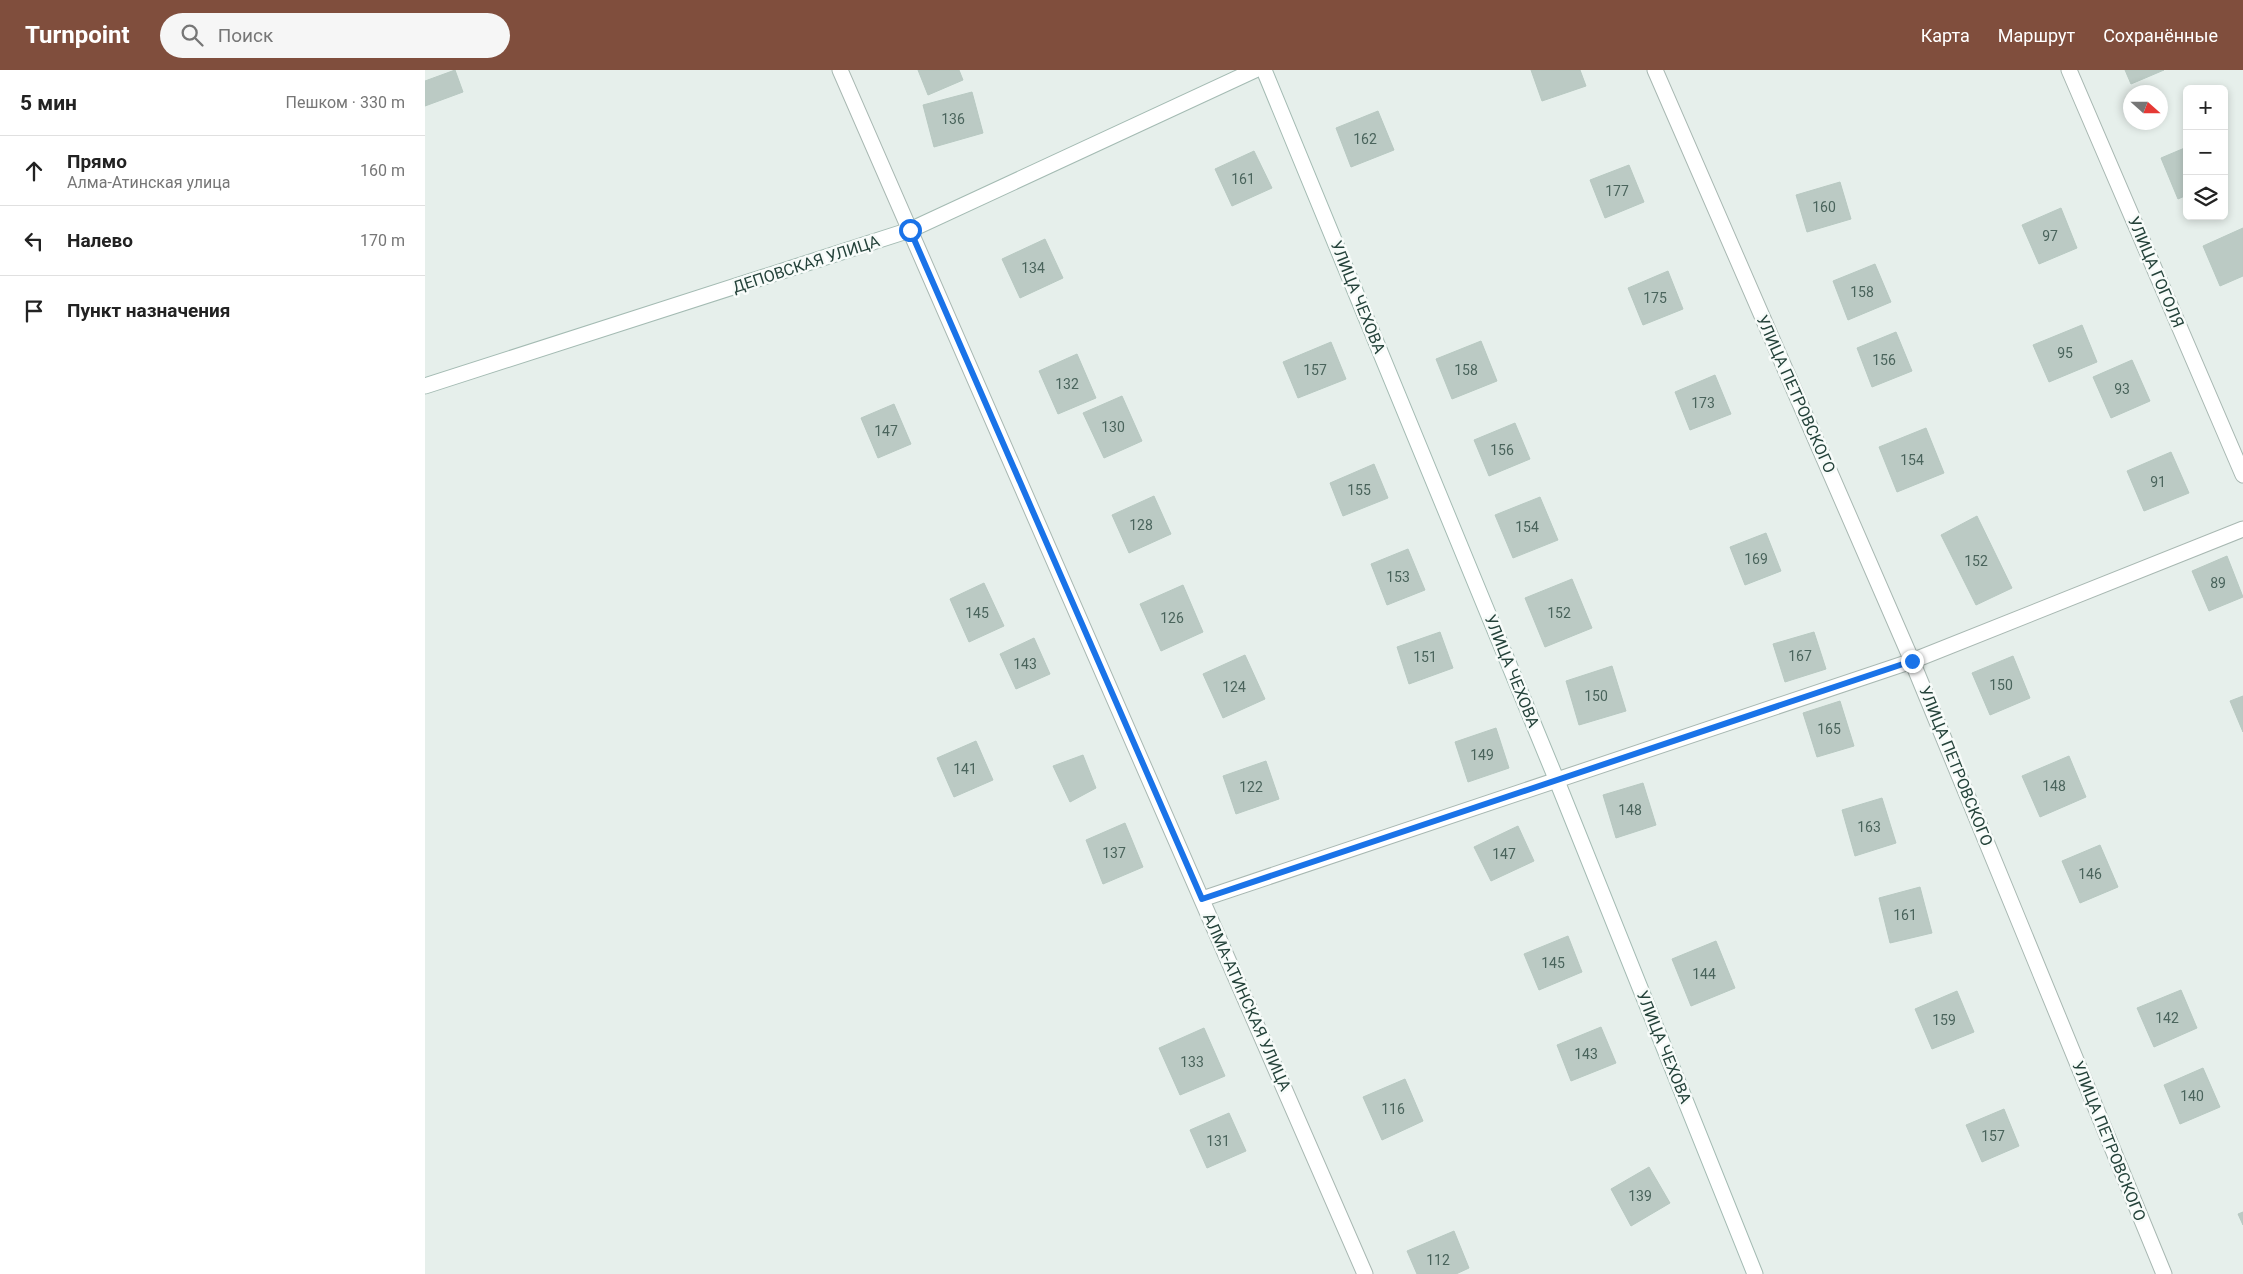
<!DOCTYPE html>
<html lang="ru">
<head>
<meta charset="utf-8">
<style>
	:root { --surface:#fff; --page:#f6f6f6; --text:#222; --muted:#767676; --line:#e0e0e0; --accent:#804e3d }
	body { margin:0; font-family:Roboto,sans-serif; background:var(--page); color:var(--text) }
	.controls { position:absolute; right:15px; top:15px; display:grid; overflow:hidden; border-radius:8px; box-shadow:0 2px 8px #0003 }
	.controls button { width:45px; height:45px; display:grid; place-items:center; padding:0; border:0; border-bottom:1px solid var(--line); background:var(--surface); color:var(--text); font:25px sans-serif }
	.compass { position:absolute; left:1698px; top:15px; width:45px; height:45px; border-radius:50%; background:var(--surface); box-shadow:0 2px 8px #0003; rotate:111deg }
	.stop { position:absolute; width:15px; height:15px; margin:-11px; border:4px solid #1a73e8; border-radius:50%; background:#fff }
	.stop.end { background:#1a73e8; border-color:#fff; box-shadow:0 1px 5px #0008 }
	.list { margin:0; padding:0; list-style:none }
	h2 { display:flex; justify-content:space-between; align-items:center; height:65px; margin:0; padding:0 20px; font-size:21px }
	h2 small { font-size:16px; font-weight:400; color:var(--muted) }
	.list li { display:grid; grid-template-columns:32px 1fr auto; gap:15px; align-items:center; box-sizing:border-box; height:70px; padding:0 20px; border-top:1px solid var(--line) }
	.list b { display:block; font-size:19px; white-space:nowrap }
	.list p { margin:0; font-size:16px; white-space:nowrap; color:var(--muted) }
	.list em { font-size:16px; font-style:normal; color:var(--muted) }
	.icon { flex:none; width:28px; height:28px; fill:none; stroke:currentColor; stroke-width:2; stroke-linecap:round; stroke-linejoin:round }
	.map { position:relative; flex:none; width:1818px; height:1204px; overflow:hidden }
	header { display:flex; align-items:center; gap:30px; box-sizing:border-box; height:70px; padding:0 25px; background:var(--accent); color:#fff }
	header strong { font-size:24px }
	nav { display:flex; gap:28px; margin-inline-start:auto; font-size:18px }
	.search { width:350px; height:45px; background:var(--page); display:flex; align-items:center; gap:12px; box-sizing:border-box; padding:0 18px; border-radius:28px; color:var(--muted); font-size:19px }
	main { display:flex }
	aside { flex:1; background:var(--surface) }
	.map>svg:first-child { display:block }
	.building { fill:#bbcac4; stroke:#b8c9c2 }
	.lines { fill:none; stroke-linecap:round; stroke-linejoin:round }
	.street-casing { stroke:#a8b8b2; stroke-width:17 }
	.secondary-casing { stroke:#a4bbb3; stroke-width:17 }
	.street { stroke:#fff; stroke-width:15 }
	.secondary { stroke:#fff; stroke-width:15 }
	.route { stroke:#1a73e8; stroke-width:6 }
	.labels { text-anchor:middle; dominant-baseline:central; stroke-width:5; stroke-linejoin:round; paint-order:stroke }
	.number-label { font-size:14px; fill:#4a645c }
	.street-label { font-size:16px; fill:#24423a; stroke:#f7fbf9 }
</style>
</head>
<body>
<header>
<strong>Turnpoint</strong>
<div class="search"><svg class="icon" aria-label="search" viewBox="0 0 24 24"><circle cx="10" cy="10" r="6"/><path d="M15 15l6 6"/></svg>Поиск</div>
<nav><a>Карта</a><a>Маршрут</a><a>Сохранённые</a></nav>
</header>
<main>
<aside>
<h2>5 мин<small>Пешком · 330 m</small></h2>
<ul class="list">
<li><svg class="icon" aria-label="ahead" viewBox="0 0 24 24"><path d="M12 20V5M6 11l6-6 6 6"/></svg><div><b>Прямо</b><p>Алма-Атинская улица</p></div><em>160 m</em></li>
<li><svg class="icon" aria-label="left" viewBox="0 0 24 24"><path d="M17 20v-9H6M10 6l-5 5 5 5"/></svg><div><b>Налево</b></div><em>170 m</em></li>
<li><svg class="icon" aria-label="arrive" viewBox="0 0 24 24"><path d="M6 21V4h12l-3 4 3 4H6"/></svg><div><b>Пункт назначения</b></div></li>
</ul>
</aside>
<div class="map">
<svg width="1818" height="1204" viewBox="0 0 1818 1204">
	<rect width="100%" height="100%" fill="#e6efeb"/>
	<g class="building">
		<polygon points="30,0 38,22 0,36 0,11"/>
		<polygon points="493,0 534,0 538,10 503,25"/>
		<polygon points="1106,0 1155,0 1161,16 1117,31"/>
		<polygon points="1700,0 1739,0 1706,14"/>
		<polygon points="547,22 558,63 509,77 498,35"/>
		<polygon points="953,41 969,80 926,97 911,58"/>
		<polygon points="1762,77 1762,125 1753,129 1736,88"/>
		<polygon points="829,81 847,118 807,136 790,99"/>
		<polygon points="1204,95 1219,132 1180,148 1165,110"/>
		<polygon points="1415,112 1426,149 1382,162 1371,125"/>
		<polygon points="1636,138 1652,178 1614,194 1597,155"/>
		<polygon points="1818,158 1818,206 1795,216 1778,176"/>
		<polygon points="620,169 638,208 595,228 577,189"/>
		<polygon points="1450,194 1466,232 1423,250 1408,211"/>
		<polygon points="1243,201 1258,239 1218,255 1203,218"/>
		<polygon points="1657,255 1672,292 1624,312 1608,275"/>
		<polygon points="1471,262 1487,301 1447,317 1432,278"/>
		<polygon points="1056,271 1072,311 1027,329 1011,289"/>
		<polygon points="906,272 921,309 873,328 858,292"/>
		<polygon points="652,284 671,328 633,344 614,301"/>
		<polygon points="1707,290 1725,331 1686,348 1668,307"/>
		<polygon points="1290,305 1306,344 1265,360 1250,322"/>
		<polygon points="697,326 717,371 679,388 658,343"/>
		<polygon points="469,334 486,374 453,388 436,348"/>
		<polygon points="1090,353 1105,389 1064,406 1049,370"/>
		<polygon points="1501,358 1519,403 1472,422 1454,377"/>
		<polygon points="1746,382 1764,423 1719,441 1702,401"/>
		<polygon points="949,394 963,428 918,446 905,413"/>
		<polygon points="729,426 746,464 704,483 687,445"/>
		<polygon points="1115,427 1133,470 1088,488 1070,445"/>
		<polygon points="1552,446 1587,518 1551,535 1516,465"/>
		<polygon points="1341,463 1356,501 1320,515 1305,477"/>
		<polygon points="983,479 1000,520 962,535 946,494"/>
		<polygon points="1802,486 1818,527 1784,541 1767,501"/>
		<polygon points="1147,509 1167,558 1120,577 1100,528"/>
		<polygon points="559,513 579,556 544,572 525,529"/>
		<polygon points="758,515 778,562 736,581 715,534"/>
		<polygon points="1015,562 1028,598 984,614 972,577"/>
		<polygon points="1389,562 1401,599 1360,612 1348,574"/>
		<polygon points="609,568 625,604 591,619 575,584"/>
		<polygon points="820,585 840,629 798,648 778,604"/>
		<polygon points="1588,586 1605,628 1565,645 1547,603"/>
		<polygon points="1187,596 1201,641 1154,655 1141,611"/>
		<polygon points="1818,626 1818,662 1805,631"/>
		<polygon points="1415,631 1429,676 1392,687 1378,643"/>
		<polygon points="1071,658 1084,698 1043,712 1030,672"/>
		<polygon points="551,671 568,710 529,727 512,688"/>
		<polygon points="658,685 671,718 645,732 628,696"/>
		<polygon points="1644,686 1661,727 1615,747 1597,706"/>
		<polygon points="841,691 854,729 811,744 798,706"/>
		<polygon points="1218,713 1231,755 1191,768 1178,725"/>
		<polygon points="1457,728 1471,773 1430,786 1417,740"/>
		<polygon points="700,753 718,797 678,814 661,770"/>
		<polygon points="1093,756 1109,791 1066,811 1049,777"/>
		<polygon points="1675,775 1693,817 1655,833 1637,791"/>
		<polygon points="1495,817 1507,863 1465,873 1454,828"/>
		<polygon points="1143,866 1157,902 1114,920 1099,884"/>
		<polygon points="1291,871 1310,918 1266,936 1247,889"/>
		<polygon points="1756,920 1772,958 1729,977 1712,938"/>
		<polygon points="1532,921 1549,962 1507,979 1490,939"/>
		<polygon points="1176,957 1191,993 1146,1011 1132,975"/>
		<polygon points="779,958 800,1006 755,1025 734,978"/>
		<polygon points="1778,998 1795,1037 1755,1054 1739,1015"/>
		<polygon points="980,1009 998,1051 957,1070 938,1027"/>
		<polygon points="1579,1039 1594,1076 1557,1092 1541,1055"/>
		<polygon points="804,1043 821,1081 782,1098 765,1060"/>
		<polygon points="1224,1097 1245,1133 1206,1156 1186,1119"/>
		<polygon points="1818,1142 1818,1155 1813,1144"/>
		<polygon points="1029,1161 1044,1198 1031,1204 992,1204 982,1181"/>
	</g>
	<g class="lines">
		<g class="street-casing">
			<g id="street">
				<polyline points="415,0 940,1204"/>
				<polyline points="1230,0 1487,591 1739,1204"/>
				<polyline points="1644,0 1818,405"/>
				<polyline points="777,829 1487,591 1818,459"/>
			</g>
		</g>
		<g class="secondary-casing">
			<g id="secondary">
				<polyline points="839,0 1132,711 1330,1204"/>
				<polyline points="0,316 485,160 830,0"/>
			</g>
		</g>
		<use href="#street" class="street"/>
		<use href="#secondary" class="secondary"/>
	</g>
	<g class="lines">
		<polyline class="route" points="485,160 777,829 1487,591"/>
	</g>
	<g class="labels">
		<g class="number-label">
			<text x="528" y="49">136</text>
			<text x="940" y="69">162</text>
			<text x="818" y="109">161</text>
			<text x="1192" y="121">177</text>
			<text x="1399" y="137">160</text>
			<text x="1625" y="166">97</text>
			<text x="608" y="198">134</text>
			<text x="1437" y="222">158</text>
			<text x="1230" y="228">175</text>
			<text x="1640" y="283">95</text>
			<text x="1459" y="290">156</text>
			<text x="890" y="300">157</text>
			<text x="1041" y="300">158</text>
			<text x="642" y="314">132</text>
			<text x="1697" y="319">93</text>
			<text x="1278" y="333">173</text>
			<text x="688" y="357">130</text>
			<text x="461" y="361">147</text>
			<text x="1077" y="380">156</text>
			<text x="1487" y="390">154</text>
			<text x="1733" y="412">91</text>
			<text x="934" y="420">155</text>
			<text x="716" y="455">128</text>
			<text x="1102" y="457">154</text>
			<text x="1331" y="489">169</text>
			<text x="1551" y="491">152</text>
			<text x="973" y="507">153</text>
			<text x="1793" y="513">89</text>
			<text x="552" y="543">145</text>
			<text x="1134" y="543">152</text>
			<text x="747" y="548">126</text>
			<text x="1375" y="586">167</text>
			<text x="1000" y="587">151</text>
			<text x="600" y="594">143</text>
			<text x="1576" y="615">150</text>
			<text x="809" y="617">124</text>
			<text x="1171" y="626">150</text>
			<text x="1404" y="659">165</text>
			<text x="1057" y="685">149</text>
			<text x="540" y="699">141</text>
			<text x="1629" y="716">148</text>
			<text x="826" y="717">122</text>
			<text x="1205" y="740">148</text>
			<text x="1444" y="757">163</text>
			<text x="689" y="783">137</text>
			<text x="1079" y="784">147</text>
			<text x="1665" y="804">146</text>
			<text x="1480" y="845">161</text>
			<text x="1128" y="893">145</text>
			<text x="1279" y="904">144</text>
			<text x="1742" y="948">142</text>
			<text x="1519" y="950">159</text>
			<text x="1161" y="984">143</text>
			<text x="767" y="992">133</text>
			<text x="1767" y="1026">140</text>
			<text x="968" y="1039">116</text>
			<text x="1568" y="1066">157</text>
			<text x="793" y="1071">131</text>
			<text x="1215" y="1126">139</text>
			<text x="1013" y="1190">112</text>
		</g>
		<g class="street-label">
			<text transform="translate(381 194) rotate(-18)">ДЕПОВСКАЯ УЛИЦА</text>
			<text transform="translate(1731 202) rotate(67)">УЛИЦА ГОГОЛЯ</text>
			<text transform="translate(933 227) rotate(68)">УЛИЦА ЧЕХОВА</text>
			<text transform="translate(1371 324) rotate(66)">УЛИЦА ПЕТРОВСКОГО</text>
			<text transform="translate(1087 601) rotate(68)">УЛИЦА ЧЕХОВА</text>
			<text transform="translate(1531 696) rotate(68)">УЛИЦА ПЕТРОВСКОГО</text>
			<text transform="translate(822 932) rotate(66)">АЛМА-АТИНСКАЯ УЛИЦА</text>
			<text transform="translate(1239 977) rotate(68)">УЛИЦА ЧЕХОВА</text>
			<text transform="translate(1684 1071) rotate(68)">УЛИЦА ПЕТРОВСКОГО</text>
		</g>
	</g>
</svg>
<div class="controls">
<button>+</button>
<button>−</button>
<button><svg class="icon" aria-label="layers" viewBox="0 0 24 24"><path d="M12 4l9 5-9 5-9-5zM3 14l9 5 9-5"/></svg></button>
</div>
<svg class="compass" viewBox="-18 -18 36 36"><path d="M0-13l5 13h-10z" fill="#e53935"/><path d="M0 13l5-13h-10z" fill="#767676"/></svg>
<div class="stop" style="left:485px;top:160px"></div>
<div class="stop end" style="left:1487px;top:591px"></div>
</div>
</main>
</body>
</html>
